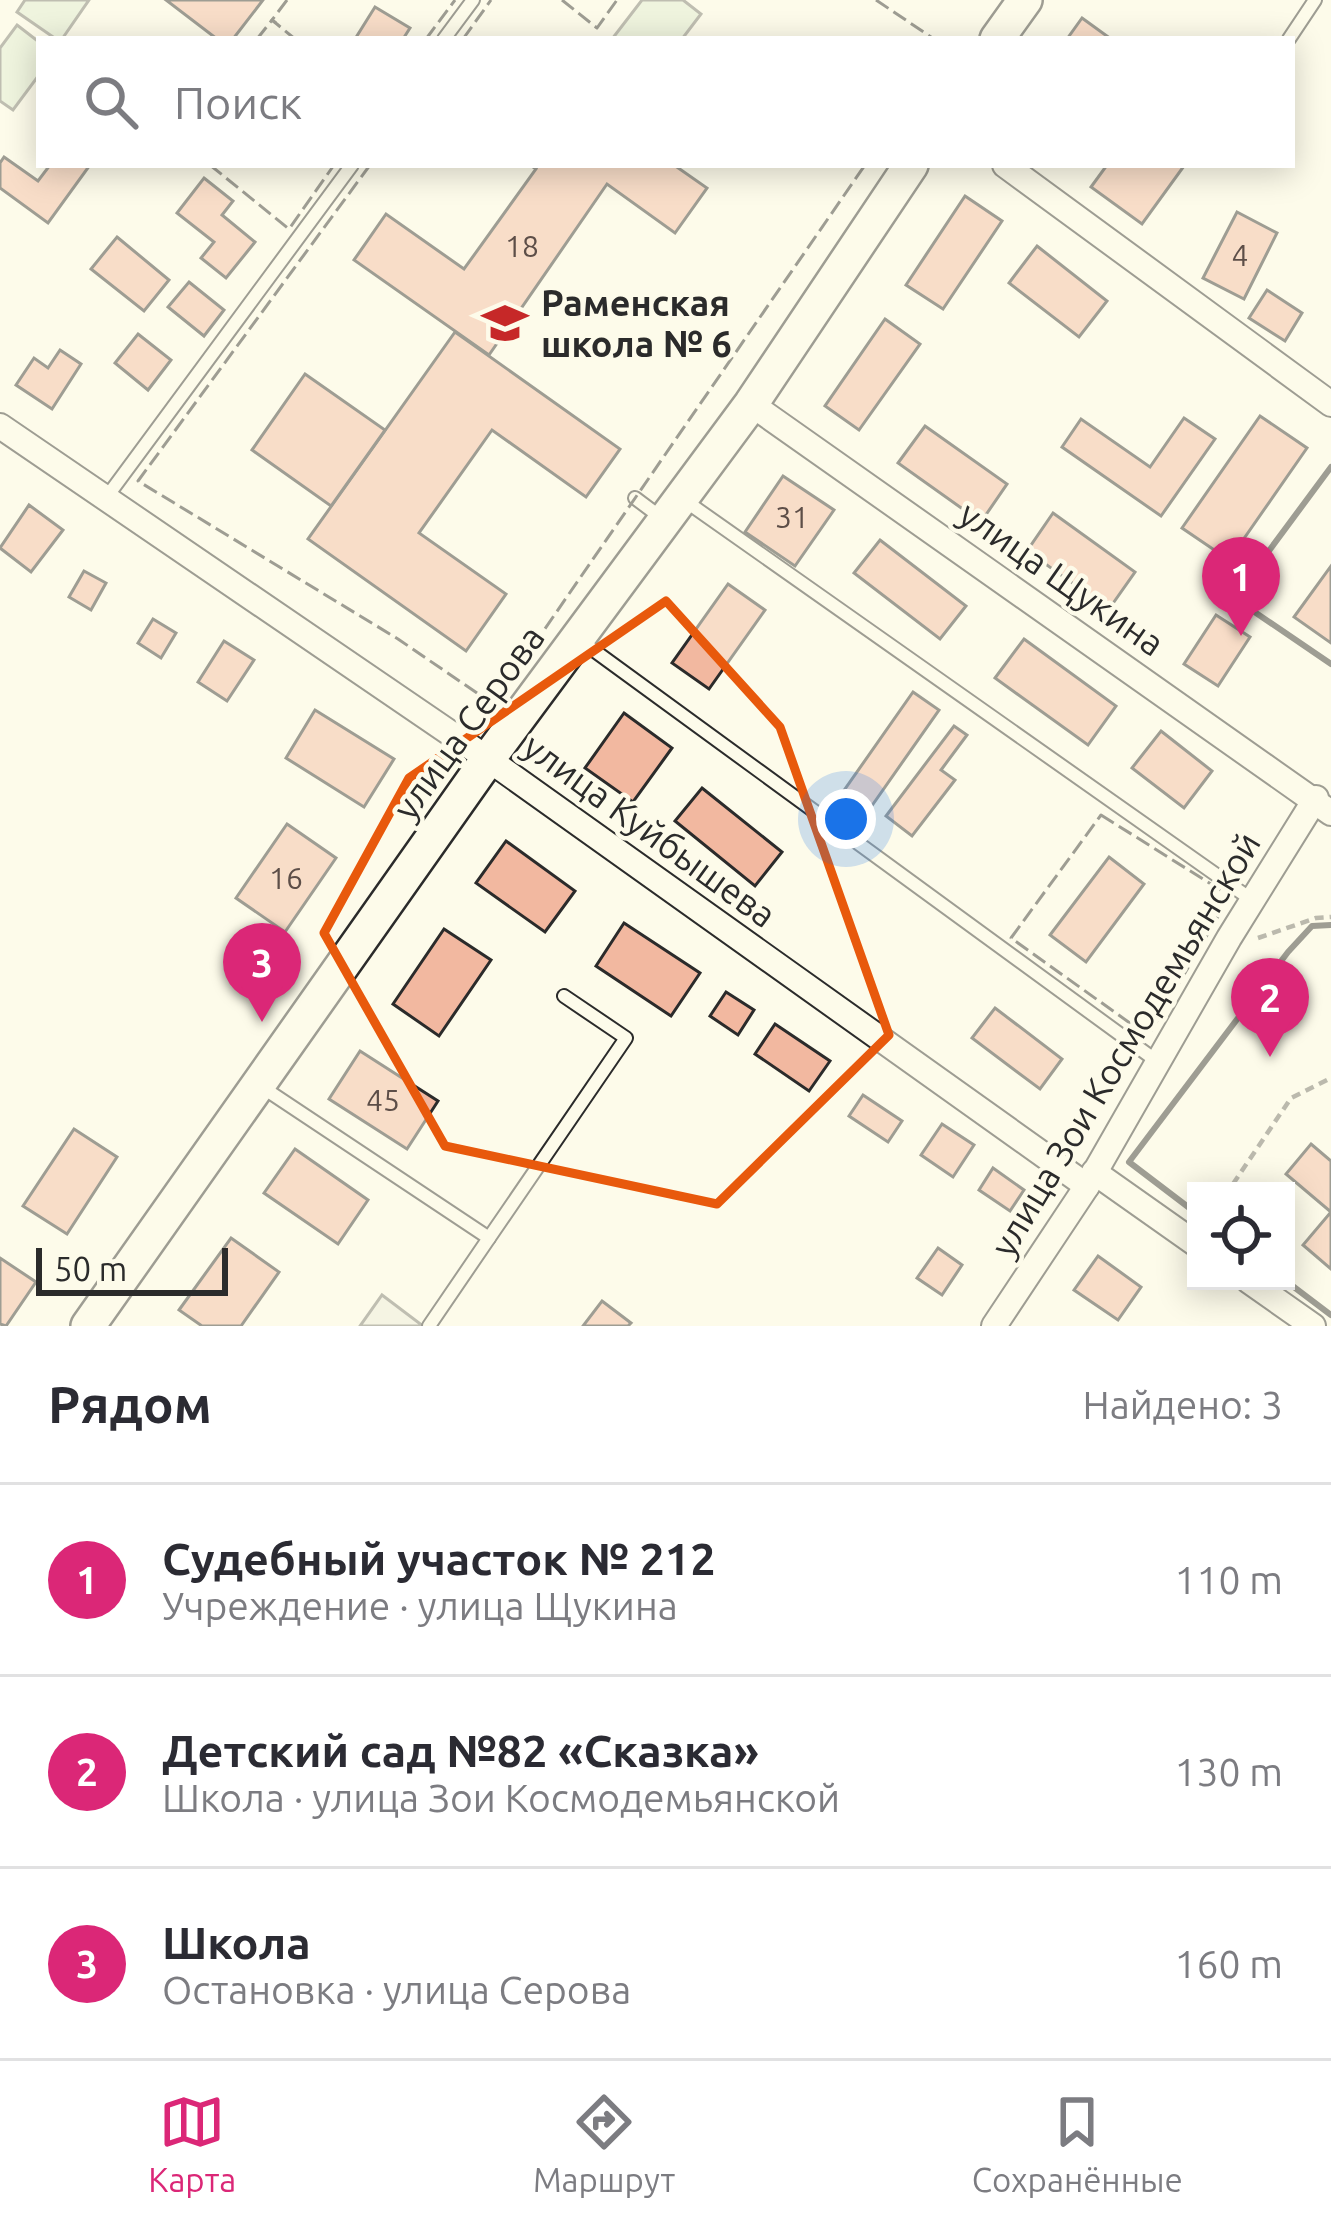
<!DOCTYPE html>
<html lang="ru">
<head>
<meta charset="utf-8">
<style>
	:root { --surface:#fff; --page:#f2f2f3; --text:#2b2b33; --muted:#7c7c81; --line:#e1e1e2; --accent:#db2777 }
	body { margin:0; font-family:Ubuntu,sans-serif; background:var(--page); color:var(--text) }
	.controls { position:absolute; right:36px; bottom:36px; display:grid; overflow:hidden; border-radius:0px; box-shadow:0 6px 30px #0003 }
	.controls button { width:108px; height:108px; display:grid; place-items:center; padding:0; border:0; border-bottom:3px solid var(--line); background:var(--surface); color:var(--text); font:60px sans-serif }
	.scale { position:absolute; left:36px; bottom:30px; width:192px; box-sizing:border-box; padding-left:12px; border:6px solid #2b2b2b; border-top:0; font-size:33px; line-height:42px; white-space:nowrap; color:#2b2b2b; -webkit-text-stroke:9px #fdfbea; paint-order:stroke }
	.you { position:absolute; left:846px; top:819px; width:42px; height:42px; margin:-30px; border:9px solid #fff; border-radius:50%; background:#1a73e8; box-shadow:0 0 0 18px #1a73e833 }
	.badge { display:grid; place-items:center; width:78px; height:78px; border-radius:50%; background:var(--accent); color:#fff; font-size:39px; font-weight:700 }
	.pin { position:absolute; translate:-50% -99px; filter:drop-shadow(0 3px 6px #0008) }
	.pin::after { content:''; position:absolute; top:63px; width:42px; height:36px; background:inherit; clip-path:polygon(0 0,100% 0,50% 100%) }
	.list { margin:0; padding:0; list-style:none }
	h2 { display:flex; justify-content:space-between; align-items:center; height:156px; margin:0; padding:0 48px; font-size:51px }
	h2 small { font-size:39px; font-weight:400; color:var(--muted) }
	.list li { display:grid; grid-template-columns:78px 1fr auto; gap:36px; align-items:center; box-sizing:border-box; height:192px; padding:0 48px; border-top:3px solid var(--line) }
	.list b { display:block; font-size:45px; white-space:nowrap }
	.list p { margin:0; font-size:39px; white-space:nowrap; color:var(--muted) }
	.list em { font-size:39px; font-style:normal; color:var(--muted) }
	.icon { flex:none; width:66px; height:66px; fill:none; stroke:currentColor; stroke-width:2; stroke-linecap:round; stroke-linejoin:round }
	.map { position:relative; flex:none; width:1331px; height:1326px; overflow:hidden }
	.search { position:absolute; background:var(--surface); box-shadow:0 6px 30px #0003; left:36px; right:36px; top:36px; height:132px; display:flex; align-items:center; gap:30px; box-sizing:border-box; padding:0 42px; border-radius:0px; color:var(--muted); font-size:45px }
	.sheet { height:732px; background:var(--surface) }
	nav { display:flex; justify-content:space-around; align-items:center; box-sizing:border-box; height:168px; border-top:3px solid var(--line); background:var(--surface); font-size:33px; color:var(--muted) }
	nav a { display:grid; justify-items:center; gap:6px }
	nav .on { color:var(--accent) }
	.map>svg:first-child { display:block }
	.green { fill:#deebd1; stroke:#74746e; stroke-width:3 }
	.parking { fill:#eceadb; stroke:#74746e; stroke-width:3 }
	.building { fill:#f2b8a0; stroke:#2b2b2b; stroke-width:3 }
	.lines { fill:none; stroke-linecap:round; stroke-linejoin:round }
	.lane-casing { stroke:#2b2b2b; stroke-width:16 }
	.street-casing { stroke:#2b2b2b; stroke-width:28 }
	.secondary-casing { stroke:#2b2b2b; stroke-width:38 }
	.path { stroke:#6a6964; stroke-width:4.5; stroke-dasharray:9 6; stroke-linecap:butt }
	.lane { stroke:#fdfbea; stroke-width:12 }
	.street { stroke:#fdfbea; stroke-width:24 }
	.secondary { stroke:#fdfbea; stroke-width:33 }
	.fence { stroke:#2b2b2b; stroke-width:3; stroke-dasharray:15 6; stroke-linecap:butt }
	.wall { stroke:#2b2b2b; stroke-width:6 }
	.marked { fill:none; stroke:#e8590c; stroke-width:9; stroke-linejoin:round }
	.labels { text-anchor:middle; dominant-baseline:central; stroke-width:9; stroke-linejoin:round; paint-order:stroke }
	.number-label { font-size:30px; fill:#5d4e48 }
	.poi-label { font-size:36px; font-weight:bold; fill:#2b2b2b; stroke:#fdfbea; text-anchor:start }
	.street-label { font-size:36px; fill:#2b2b2b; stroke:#fdfbea }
</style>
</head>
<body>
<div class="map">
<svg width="1331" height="1326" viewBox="0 0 1331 1326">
	<rect width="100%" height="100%" fill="#fdfbea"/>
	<g class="green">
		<polygon points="25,0 89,0 62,39 56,39 17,12"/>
		<polygon points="642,0 683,0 701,14 682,39 612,39"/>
		<polygon points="17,25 39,42 39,75 13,110 0,101 0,48"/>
	</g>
	<polygon class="parking" points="382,1295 423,1326 360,1326"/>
	<g class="building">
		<polygon points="166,0 263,0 233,39 217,39"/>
		<polygon points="375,7 410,28 403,39 355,39"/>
		<polygon points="1082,18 1111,39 1067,39"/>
		<polygon points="4,157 38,181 50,165 90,165 48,223 0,188 0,163"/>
		<polygon points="530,165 674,165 707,188 675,233 607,184 489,355 354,260 386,214 464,269 536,169"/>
		<polygon points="1107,165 1182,165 1184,166 1142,224 1091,187"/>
		<polygon points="204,178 233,201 222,215 255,242 226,278 201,258 214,242 177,213"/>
		<polygon points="965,196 1002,221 943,309 906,285"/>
		<polygon points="1237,212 1277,233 1244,299 1203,278"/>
		<polygon points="117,237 169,280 144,311 91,269"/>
		<polygon points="1037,246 1107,301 1079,337 1009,283"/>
		<polygon points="189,282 224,310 204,336 168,307"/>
		<polygon points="1267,290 1302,313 1285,341 1249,318"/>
		<polygon points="885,319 920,344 859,430 825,406"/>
		<polygon points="455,332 620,449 586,497 492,430 419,533 506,594 466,651 308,539"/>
		<polygon points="138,334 171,360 148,390 115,363"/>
		<polygon points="60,350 81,364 52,409 16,385 34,358 48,368"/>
		<polygon points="305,374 385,430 331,506 252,450"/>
		<polygon points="1260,416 1307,448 1229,560 1182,528"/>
		<polygon points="1184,418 1215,439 1161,516 1062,447 1081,419 1150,467"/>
		<polygon points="925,426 1007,484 981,522 898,463"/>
		<polygon points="783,476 834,510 795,566 745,532"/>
		<polygon points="29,505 63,530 31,572 0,548"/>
		<polygon points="1053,513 1135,572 1109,609 1027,551"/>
		<polygon points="880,540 966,606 940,639 854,573"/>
		<polygon points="1331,566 1331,643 1294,617"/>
		<polygon points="84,571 106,583 91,610 69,597"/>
		<polygon points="728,584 765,610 709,689 672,663"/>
		<polygon points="1216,615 1250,637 1218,686 1184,664"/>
		<polygon points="153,619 176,633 161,658 138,643"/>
		<polygon points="1024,639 1116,706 1088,745 995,678"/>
		<polygon points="224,641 254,660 227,701 198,682"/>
		<polygon points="913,692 939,710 857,827 831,809"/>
		<polygon points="315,710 394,759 364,807 286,758"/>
		<polygon points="624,713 672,748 633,802 585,768"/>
		<polygon points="954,726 967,735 941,770 955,780 912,836 886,816"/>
		<polygon points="1161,731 1212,771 1184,808 1132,768"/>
		<polygon points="702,788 782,852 755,886 675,821"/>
		<polygon points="287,824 336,858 285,932 236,898"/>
		<polygon points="506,841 575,891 545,932 476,883"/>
		<polygon points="1109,857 1144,884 1086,962 1050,935"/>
		<polygon points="624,923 700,973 671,1016 596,966"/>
		<polygon points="444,929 491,960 439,1036 393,1004"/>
		<polygon points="726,992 754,1010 738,1035 710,1016"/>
		<polygon points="995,1008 1062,1059 1040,1089 972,1038"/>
		<polygon points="775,1024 830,1061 809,1091 755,1054"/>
		<polygon points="360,1051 438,1101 407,1149 329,1099"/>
		<polygon points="863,1095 902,1121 888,1142 849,1116"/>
		<polygon points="942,1124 974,1145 953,1177 921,1155"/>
		<polygon points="74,1129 117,1157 67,1234 23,1206"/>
		<polygon points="1311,1144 1331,1161 1331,1269 1303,1245 1331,1212 1286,1174"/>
		<polygon points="295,1149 368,1200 338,1244 264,1193"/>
		<polygon points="993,1168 1024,1190 1010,1211 979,1190"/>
		<polygon points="231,1238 279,1272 241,1326 202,1326 179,1310"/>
		<polygon points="938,1248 962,1265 942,1295 917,1278"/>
		<polygon points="1098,1256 1141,1287 1118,1320 1074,1290"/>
		<polygon points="0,1258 36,1282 6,1326 0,1324"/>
		<polygon points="602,1301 631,1323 628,1326 583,1326"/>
	</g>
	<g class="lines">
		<g class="lane-casing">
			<g id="lane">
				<polyline points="444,39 473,0"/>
				<polyline points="1289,39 1315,0"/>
				<polyline points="106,498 352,165"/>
				<polyline points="635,498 663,519"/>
				<polyline points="684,500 1252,900"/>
				<polyline points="577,638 1158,1062"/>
				<polyline points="259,1085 489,1238 429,1326"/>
				<polyline points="489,1238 626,1038 564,996"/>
			</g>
		</g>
		<g class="street-casing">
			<g id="street">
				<polyline points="1005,165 1331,404"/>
				<polyline points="751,404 1331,813"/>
				<polyline points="0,426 488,759 1087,1186"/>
				<polyline points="1094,1172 1196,1244"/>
				<polyline points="1249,1281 1313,1326"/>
				<polyline points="994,1326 1087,1186 1229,938 1316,798"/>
			</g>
		</g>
		<g class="secondary-casing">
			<g id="secondary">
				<polyline points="997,39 1025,0"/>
				<polyline points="88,1326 488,759 751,404 911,165"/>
			</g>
		</g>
		<g class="path">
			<polyline points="1258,938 1316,918 1331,917"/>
			<polyline points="1233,1184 1291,1098 1331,1078"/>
		</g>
		<use href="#lane" class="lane"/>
		<use href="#street" class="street"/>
		<use href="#secondary" class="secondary"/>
		<g class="fence">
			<polyline points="287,0 272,20 295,39"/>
			<polyline points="562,0 597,28 617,0"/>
			<polyline points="876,0 934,39"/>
			<polyline points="257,39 272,20 276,23"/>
			<polyline points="426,39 455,0"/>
			<polyline points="463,39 491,0"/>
			<polyline points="210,165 289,229 334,165"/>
			<polyline points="370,165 138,481 398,639 493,704 865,165"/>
			<polygon points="1101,815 1230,896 1148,1036 1011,938"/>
		</g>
		<g class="wall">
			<polyline points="1331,467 1234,598 1331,664"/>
			<polyline points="1196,1213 1129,1162 1288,952 1312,926 1331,925"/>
			<polyline points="1286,1281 1331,1315"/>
		</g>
	</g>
	<path d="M0 0H1331V1326H0ZM666 601 780 727 889 1035 717 1204 445 1146 324 933 409 778Z" fill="#fdfbea" fill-opacity=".55" fill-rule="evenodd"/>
	<path class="marked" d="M666 601 780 727 889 1035 717 1204 445 1146 324 933 409 778Z"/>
	<defs>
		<g id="school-bare" transform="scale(3.6)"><path d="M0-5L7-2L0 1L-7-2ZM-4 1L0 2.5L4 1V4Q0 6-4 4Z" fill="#c62828" stroke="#fdfbea" stroke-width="2.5" paint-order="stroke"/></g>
	</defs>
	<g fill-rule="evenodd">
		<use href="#school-bare" x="505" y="323"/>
	</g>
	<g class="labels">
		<g class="number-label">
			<text x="522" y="246">18</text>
			<text x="1240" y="255">4</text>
			<text x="792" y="517">31</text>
			<text x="286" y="878">16</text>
			<text x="383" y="1100">45</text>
		</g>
		<g class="poi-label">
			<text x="541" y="302">Раменская<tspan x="541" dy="41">школа № 6</tspan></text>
		</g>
		<g class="street-label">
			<text transform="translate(1062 578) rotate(35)">улица Щукина</text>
			<text transform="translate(468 722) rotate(-54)">улица Серова</text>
			<text transform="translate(650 830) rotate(36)">улица Куйбышева</text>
			<text transform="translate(1125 1044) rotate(-59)">улица Зои Космодемьянской</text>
		</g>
	</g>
</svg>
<div class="controls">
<button><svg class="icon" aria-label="locate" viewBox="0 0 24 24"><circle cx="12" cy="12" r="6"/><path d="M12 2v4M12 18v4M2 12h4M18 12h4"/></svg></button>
</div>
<div class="scale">50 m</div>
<div class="you"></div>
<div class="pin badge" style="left:1241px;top:636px">1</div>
<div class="pin badge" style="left:1270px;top:1057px">2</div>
<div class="pin badge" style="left:262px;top:1022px">3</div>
<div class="search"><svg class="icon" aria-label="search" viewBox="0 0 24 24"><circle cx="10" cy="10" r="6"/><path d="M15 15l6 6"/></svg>Поиск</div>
</div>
<section class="sheet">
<h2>Рядом<small>Найдено: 3</small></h2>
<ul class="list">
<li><span class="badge">1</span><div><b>Судебный участок № 212</b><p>Учреждение · улица Щукина</p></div><em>110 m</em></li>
<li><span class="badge">2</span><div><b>Детский сад №82 «Сказка»</b><p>Школа · улица Зои Космодемьянской</p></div><em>130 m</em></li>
<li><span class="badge">3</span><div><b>Школа</b><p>Остановка · улица Серова</p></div><em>160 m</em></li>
</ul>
</section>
<nav>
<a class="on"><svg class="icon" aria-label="map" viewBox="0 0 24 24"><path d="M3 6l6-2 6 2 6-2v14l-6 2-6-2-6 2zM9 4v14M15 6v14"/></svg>Карта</a>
<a><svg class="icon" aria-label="directions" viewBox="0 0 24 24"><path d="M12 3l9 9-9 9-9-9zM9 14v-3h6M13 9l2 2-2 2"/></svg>Маршрут</a>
<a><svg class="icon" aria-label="saved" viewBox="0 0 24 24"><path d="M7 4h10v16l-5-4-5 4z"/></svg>Сохранённые</a>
</nav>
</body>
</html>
